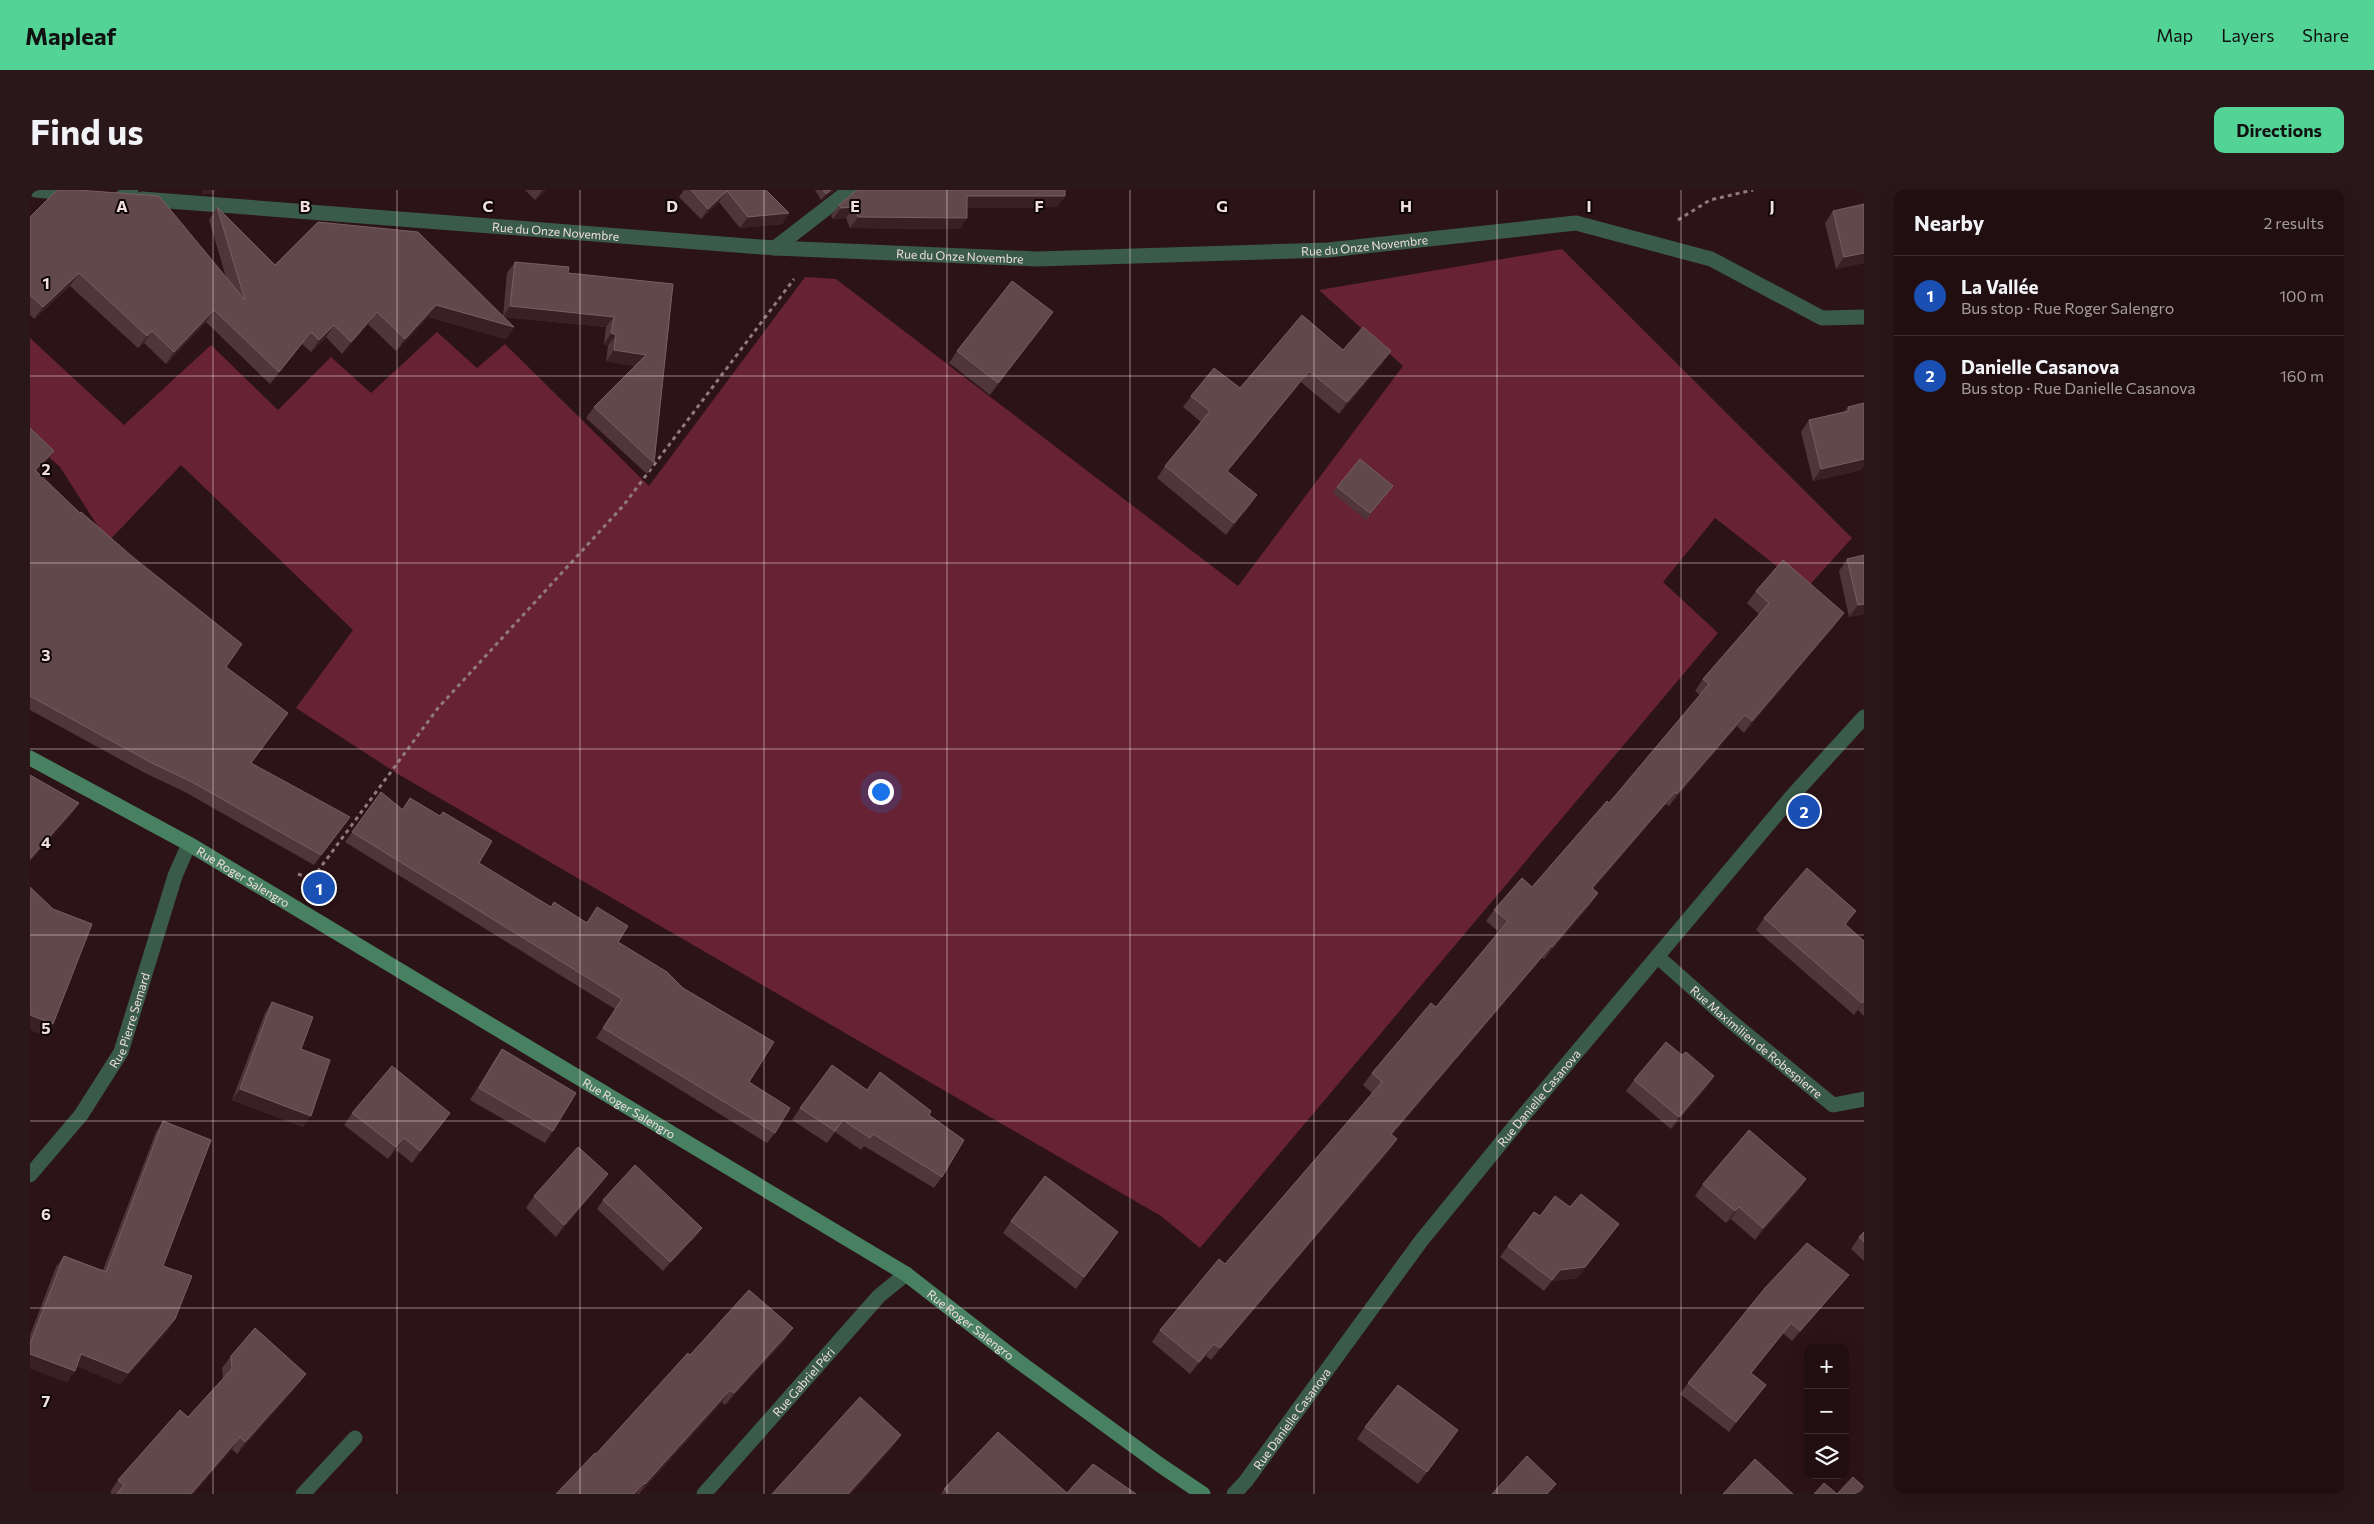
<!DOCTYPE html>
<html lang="en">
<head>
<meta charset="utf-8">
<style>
	:root { --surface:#210e11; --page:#29171a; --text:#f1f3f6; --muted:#a29c9f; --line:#3e2e31; --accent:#53d396 }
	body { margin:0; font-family:Commissioner,sans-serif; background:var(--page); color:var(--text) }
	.controls { position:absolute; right:15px; bottom:15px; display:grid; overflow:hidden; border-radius:10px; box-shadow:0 5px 20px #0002 }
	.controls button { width:45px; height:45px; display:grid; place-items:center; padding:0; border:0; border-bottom:1px solid var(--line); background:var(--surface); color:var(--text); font:25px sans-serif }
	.you { position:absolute; left:850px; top:601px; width:18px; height:18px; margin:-12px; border:4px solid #fff; border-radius:50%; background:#1a73e8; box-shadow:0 0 0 8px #1a73e833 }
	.badge { display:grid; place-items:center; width:32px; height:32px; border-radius:50%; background:var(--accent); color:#fff; font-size:16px; font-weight:700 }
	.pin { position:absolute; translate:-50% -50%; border:2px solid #fff; box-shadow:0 1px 5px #0006 }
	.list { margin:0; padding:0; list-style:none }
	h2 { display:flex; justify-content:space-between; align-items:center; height:65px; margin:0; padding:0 20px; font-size:21px }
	h2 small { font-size:16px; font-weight:400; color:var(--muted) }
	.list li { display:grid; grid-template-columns:32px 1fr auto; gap:15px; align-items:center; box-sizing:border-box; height:80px; padding:0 20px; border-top:1px solid var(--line) }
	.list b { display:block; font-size:19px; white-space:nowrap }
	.list p { margin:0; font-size:16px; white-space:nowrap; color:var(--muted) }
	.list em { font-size:16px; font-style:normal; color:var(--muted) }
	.icon { flex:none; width:28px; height:28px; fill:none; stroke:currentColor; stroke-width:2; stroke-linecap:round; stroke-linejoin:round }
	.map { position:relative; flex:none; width:1834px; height:1304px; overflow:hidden; border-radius:10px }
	header { display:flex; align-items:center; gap:30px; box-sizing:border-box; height:70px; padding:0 25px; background:var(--accent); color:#111 }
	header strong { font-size:24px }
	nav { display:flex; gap:28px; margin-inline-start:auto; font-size:18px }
	.intro { display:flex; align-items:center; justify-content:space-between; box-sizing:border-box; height:120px; padding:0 30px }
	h1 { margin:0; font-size:35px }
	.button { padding:12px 22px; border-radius:10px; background:var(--accent); color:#111; font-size:18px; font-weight:700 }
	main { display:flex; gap:30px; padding:0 30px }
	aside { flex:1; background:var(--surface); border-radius:10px; box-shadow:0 5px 20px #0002 }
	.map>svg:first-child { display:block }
	.green { fill:#672233 }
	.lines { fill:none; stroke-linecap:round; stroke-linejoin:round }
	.path { stroke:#907a7d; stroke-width:3; stroke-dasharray:4 4; stroke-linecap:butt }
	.street { stroke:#3a5b49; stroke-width:15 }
	.secondary { stroke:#488062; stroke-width:15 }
	.wall { fill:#50363a }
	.shaded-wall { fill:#3a2024 }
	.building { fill:#61484b; stroke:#785f63 }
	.grid { fill:none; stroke:#f0dee0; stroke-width:1; stroke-opacity:0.55 }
	.labels { text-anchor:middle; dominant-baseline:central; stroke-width:4; stroke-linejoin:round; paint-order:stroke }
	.street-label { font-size:12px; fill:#f0dee0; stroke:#0d0405 }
	.grid-label { font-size:16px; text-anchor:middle; font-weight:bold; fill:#f0dee0; stroke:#0d0405; stroke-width:4; stroke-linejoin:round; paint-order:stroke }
</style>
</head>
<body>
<header>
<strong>Mapleaf</strong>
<nav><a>Map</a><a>Layers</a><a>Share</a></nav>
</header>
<div class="intro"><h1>Find us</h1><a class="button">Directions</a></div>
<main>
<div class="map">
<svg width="1834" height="1304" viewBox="0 0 1834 1304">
	<rect width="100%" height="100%" fill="#2c1317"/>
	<polygon class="green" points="1532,59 1822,348 1776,399 1685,328 1633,392 1688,443 1170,1058 1131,1026 368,584 266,518 323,440 151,275 78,352 30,277 0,250 0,148 94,235 181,155 248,220 301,167 341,203 407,142 447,178 475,154 619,296 775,87 806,89 1208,396 1373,176 1289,100"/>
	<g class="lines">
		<g class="path">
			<polyline points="1648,30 1680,10 1723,0"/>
			<polyline points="268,684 282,689 408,518 593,316 764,89"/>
		</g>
		<g class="street">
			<polyline points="6,0 45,4"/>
			<polyline points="91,8 101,0"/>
			<path id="s1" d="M112 9 745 58 1007 69 1298 60 1546 33 1681 69 1792 128 1834 127"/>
			<polyline points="745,58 820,0"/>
			<path id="s2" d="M1628 767 1698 829 1803 915 1834 909"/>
			<path id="s3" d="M0 985 51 925 91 862 145 686 159 654"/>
			<polyline points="273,1304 325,1248"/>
			<path id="s4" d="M674 1304 849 1106 876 1084"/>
			<path id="s5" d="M1204 1304 1216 1291 1391 1051 1488 932 1763 605 1834 527"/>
		</g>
		<path class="secondary" id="s6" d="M0 568 159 654 876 1084 988 1171 1130 1275 1173 1304"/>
	</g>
	<g class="wall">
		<polygon points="495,0 516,0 505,10"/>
		<polygon points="654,0 736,0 759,23 752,34 710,38 689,12 671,29 649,7"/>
		<polygon points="785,0 805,0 791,10"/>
		<polygon points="1035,6 1027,17 937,18 930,39 820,38 816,28 803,29 801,26 809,15"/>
		<polygon points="187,17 245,75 473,126 477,83 485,72 538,83 643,94 624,273 617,284 556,228 564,217 606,176 576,171 578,156 574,154 576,137 473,127 484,137 476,149 398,127 366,161 338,134 312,164 296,147 281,162 272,154 240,194 176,132 136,174 114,153 108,158 40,96 4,129 0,125 0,27 196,87 179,30"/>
		<polygon points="1803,21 1834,73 1806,79 1795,33"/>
		<polygon points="1023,122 1015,134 960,205 919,173 927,161"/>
		<polygon points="1313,160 1353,173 1309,224 1271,192 1198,281 1219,317 1196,345 1127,288 1135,276 1171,232 1153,217 1161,206 1210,198"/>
		<polygon points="1834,213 1831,280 1783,291 1771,242 1779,230 1814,222 1818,217"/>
		<polygon points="0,238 24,261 16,272 7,281 196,477 258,523 221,573 312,637 284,675 155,602 115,583 0,520"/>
		<polygon points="1363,296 1336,330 1303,303 1307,297"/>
		<polygon points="1817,369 1834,424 1819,427 1809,381"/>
		<polygon points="1726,401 1806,434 1714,543 1707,536 1639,616 1636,614 1563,699 1568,703 1560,715 1514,769 1512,768 1362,945 1367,949 1359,961 1181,1170 1176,1166 1160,1184 1122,1152 1130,1140 1195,1074 1342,903 1333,895 1342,883 1406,817 1469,742 1456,731 1464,720 1502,697 1579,613 1670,505 1665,501 1673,489 1729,424 1717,413"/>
		<polygon points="351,602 372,619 380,608 449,673 521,717 557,732 567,717 588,752 719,892 745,943 737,953 566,848 585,819 315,652"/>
		<polygon points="1734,728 1818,733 1816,735 1834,751 1834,826 1828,820 1824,825 1726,740"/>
		<polygon points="242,812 271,859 273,937 202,910 235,823"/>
		<polygon points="472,859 523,941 515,953 440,910 464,871"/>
		<polygon points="1652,865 1684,886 1676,898 1641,939 1596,901 1604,890"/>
		<polygon points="837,900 899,925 912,987 904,998 834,956 831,960 805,942 797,953 762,930 770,918"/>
		<polygon points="322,923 420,923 412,935 382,973 366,960 358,969 314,935"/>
		<polygon points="133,931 133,1076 145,1129 138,1140 90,1194 47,1176 45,1181 37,1192 0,1178 0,1145 26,1077 34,1066 73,1080 126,942"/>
		<polygon points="578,984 569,996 526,1047 496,1018 504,1006"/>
		<polygon points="1776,989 1768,1001 1725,1050 1701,1029 1696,1033 1665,1006 1673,994"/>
		<polygon points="573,1010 672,1038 665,1047 633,1081 567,1019"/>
		<polygon points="1540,1017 1589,1034 1581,1045 1547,1088 1522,1091 1514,1101 1470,1067 1478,1056 1510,1026"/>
		<polygon points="981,1031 1080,1054 1046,1099 973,1043"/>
		<polygon points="1834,1042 1834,1071 1821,1059 1829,1047"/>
		<polygon points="1819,1085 1811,1095 1762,1151 1753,1143 1721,1183 1736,1195 1699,1242 1650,1204 1658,1193"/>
		<polygon points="755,1150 695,1215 692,1212 609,1304 526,1304 566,1264 660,1165"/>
		<polygon points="201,1166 276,1184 267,1196 207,1264 202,1259 163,1304 82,1304 80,1302 88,1290 158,1227 193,1188 192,1178"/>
		<polygon points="1335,1237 1428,1240 1388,1294 1327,1249"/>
		<polygon points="914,1299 1037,1303 1106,1304 911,1304"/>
	</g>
	<g class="shaded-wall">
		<polygon points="173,0 187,0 182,4 171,4"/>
		<polygon points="512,0 516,0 505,10"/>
		<polygon points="801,0 805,0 791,10 796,4"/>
		<polygon points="697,1 689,12 671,29 678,19"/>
		<polygon points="937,6 1035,6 1027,17 930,18"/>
		<polygon points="824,17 816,28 803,29 811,18"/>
		<polygon points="759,23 752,34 710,38 718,27"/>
		<polygon points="828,27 937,28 930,39 820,38"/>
		<polygon points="1834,63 1834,73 1806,79 1814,67"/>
		<polygon points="49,83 40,96 4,129 13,117"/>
		<polygon points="406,115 484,137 476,149 398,127 366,161 375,149"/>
		<polygon points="480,116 584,127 576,137 473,127"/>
		<polygon points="184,120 176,132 136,174 144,162"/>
		<polygon points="347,122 338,134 312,164 321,152"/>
		<polygon points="1023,122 1015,134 960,205 968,193"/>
		<polygon points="304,135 296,147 281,162 289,150"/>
		<polygon points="122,141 114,153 108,158 117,146"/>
		<polygon points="281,142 272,154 240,194 249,182"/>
		<polygon points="581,143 586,145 578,156 574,154"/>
		<polygon points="584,160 616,165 608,176 576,171"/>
		<polygon points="1361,161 1353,173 1309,224 1317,212"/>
		<polygon points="1279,181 1271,192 1189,292 1197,281"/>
		<polygon points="24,261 16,272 0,288 5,280"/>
		<polygon points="1834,269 1834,276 1831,280 1783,291 1791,279"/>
		<polygon points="1227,305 1219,317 1196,345 1204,333"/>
		<polygon points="1834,414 1834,424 1819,427 1828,415"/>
		<polygon points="1814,423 1806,434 1714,543 1722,531"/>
		<polygon points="1715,525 1707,536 1639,616 1647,604"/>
		<polygon points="1645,602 1636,614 1554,710 1562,698"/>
		<polygon points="49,613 41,625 0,672 0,669"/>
		<polygon points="1568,703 1560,715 1514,769 1522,757"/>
		<polygon points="1826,721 1818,733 1807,746 1815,734"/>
		<polygon points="1521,756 1512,768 1353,956 1361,944"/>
		<polygon points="1834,811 1828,820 1824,825 1832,813"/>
		<polygon points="0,825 23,834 15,846 0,840"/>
		<polygon points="1684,886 1676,898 1641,939 1649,927"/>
		<polygon points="210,899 281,926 273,937 202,910"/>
		<polygon points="420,923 412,935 382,973 390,961"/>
		<polygon points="374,948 366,960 358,969 366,957"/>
		<polygon points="1367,949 1359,961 1181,1170 1190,1158"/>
		<polygon points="578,984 569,996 526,1047 534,1035"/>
		<polygon points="1776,989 1768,1001 1725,1050 1733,1038"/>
		<polygon points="1709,1017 1701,1029 1696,1033 1705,1021"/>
		<polygon points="1589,1034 1581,1045 1547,1088 1522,1091 1514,1101 1530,1080"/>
		<polygon points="672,1038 665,1047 633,1081 640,1072"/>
		<polygon points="1088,1042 1080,1054 1046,1099 1054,1087"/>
		<polygon points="1819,1085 1811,1095 1762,1151 1770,1141"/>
		<polygon points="145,1129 138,1140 90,1194 43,1175 51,1164"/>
		<polygon points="1761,1133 1753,1143 1713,1194 1721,1183"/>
		<polygon points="763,1138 755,1150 695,1215 704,1203"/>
		<polygon points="1184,1154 1176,1166 1160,1184 1169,1172"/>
		<polygon points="0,1164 45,1181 37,1192 0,1178"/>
		<polygon points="276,1184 267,1196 207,1264 215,1252"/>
		<polygon points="1736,1195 1728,1205 1699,1242 1706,1232"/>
		<polygon points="700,1200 692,1212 609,1304 615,1294"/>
		<polygon points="871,1245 863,1257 821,1304 818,1304"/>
		<polygon points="210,1247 202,1259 163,1304 161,1304"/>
		<polygon points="614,1293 607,1304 604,1304"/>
	</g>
	<g class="building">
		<polygon points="27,0 48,0 129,6 215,110 187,17 245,75 288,32 388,42 484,137 406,115 375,149 347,122 321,152 304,135 289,150 281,142 249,182 184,120 144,162 122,141 117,146 49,83 13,117 0,105 0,27"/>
		<polygon points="661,0 736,0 759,23 718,27 697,1 678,19"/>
		<polygon points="793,0 801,0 796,4"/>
		<polygon points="827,0 1035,0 1035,6 937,6 937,28 828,27 824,17 811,18 809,15"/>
		<polygon points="1834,14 1834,63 1814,67 1803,21"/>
		<polygon points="485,72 539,77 538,83 643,94 624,273 564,217 616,165 584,160 586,145 581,143 584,127 480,116"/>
		<polygon points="982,91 1023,122 968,193 927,161"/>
		<polygon points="1272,125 1313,160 1333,137 1361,161 1317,212 1279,181 1197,281 1227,305 1204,333 1135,276 1180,221 1161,206 1184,178 1210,198"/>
		<polygon points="1834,213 1834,269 1791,279 1779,230 1819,221 1818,217"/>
		<polygon points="0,238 24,261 5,280 50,323 51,322 104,368 212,454 196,477 258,523 221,573 320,627 291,665 162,592 122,573 0,506"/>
		<polygon points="1330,269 1363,296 1340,323 1307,297"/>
		<polygon points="1834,365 1834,414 1828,415 1817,369"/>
		<polygon points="1753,370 1814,423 1722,531 1715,525 1647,604 1645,602 1562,698 1568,703 1522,757 1521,756 1361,944 1367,949 1190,1158 1184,1154 1169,1172 1130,1140 1189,1069 1195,1074 1352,892 1342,883 1401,813 1406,817 1478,731 1464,720 1492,688 1502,697 1577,611 1579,613 1679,494 1673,489 1739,413 1726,401"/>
		<polygon points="0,585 49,613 0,669"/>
		<polygon points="351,602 373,620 380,608 410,626 413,622 462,651 449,673 521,717 524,712 557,733 567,717 598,736 588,752 637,782 653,798 744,852 719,892 760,918 745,943 573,838 592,809 322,642"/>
		<polygon points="1777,678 1826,721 1815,734 1834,751 1834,811 1832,813 1734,728"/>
		<polygon points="0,697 23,719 62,734 23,834 0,825"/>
		<polygon points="242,812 283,827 271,859 300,870 281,926 210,899"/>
		<polygon points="1636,852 1652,865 1656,862 1684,886 1649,927 1604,890"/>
		<polygon points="472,859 546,903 523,941 449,898"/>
		<polygon points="802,875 837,900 850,882 901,921 899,925 934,950 912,987 843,944 840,948 813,930 805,941 770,918"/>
		<polygon points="362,876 420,923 390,961 374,948 366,957 322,923"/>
		<polygon points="133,931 181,950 133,1076 162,1086 145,1129 98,1183 51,1164 45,1181 0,1164 0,1154 34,1066 76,1082"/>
		<polygon points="1719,940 1776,989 1733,1038 1709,1017 1705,1021 1673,994"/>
		<polygon points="548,957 578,984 534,1035 504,1006"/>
		<polygon points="605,975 672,1038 640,1072 573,1010"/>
		<polygon points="1015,986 1088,1042 1054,1087 981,1031"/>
		<polygon points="1551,1004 1589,1034 1555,1077 1530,1080 1522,1090 1478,1056 1504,1022 1510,1026 1525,1006 1540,1017"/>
		<polygon points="1834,1042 1834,1052 1829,1047"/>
		<polygon points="1777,1053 1819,1085 1770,1141 1761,1133 1721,1183 1736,1195 1706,1232 1658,1193 1735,1098"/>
		<polygon points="719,1100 763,1138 704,1203 700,1200 615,1294 614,1293 604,1304 526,1304 565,1263 566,1264 658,1163 660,1165"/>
		<polygon points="225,1138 276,1184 215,1252 210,1247 161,1304 87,1304 94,1295 88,1290 150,1220 158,1227 202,1179 201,1166"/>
		<polygon points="1368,1195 1428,1240 1397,1282 1335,1237"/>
		<polygon points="830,1207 871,1245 818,1304 742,1304"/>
		<polygon points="968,1242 1037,1303 1063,1274 1106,1304 920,1304 914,1299"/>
		<polygon points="1497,1266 1526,1294 1517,1304 1462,1304"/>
		<polygon points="1725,1269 1763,1304 1693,1304"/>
		<polygon points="1823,1287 1834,1297 1834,1304 1807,1304"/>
		<polygon points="1794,1293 1807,1304 1784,1304"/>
	</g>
	<path class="grid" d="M183 0V1304M367 0V1304M550 0V1304M734 0V1304M917 0V1304M1100 0V1304M1284 0V1304M1467 0V1304M1651 0V1304M0 186H1834M0 373H1834M0 559H1834M0 745H1834M0 931H1834M0 1118H1834"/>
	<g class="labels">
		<g class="street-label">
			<text stroke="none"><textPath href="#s1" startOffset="415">Rue du Onze Novembre</textPath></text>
			<text stroke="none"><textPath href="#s1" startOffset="1225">Rue du Onze Novembre</textPath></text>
			<text stroke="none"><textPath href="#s1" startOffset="820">Rue du Onze Novembre</textPath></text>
			<text stroke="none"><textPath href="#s6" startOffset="244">Rue Roger Salengro</textPath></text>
			<text stroke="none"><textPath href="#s3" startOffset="186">Rue Pierre Semard</textPath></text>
			<text stroke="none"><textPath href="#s2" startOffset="130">Rue Maximilien de Robespierre</textPath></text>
			<text stroke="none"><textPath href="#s5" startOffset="500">Rue Danielle Casanova</textPath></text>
			<text stroke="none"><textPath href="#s6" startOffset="694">Rue Roger Salengro</textPath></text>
			<text stroke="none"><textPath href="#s6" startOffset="1099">Rue Roger Salengro</textPath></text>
			<text stroke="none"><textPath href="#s4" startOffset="150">Rue Gabriel Péri</textPath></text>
			<text stroke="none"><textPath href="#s5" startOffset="95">Rue Danielle Casanova</textPath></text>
		</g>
	</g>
	<g class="grid-label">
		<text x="92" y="22">A</text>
		<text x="275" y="22">B</text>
		<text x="458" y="22">C</text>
		<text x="642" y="22">D</text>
		<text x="825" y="22">E</text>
		<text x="1009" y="22">F</text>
		<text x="1192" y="22">G</text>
		<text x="1376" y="22">H</text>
		<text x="1559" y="22">I</text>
		<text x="1742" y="22">J</text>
		<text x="16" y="99">1</text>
		<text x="16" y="285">2</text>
		<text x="16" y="471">3</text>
		<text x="16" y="658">4</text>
		<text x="16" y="844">5</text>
		<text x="16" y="1030">6</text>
		<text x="16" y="1217">7</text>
	</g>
</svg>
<div class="controls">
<button>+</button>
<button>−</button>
<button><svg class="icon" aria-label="layers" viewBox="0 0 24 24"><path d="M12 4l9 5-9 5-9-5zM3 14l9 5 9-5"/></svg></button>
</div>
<div class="you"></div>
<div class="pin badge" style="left:289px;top:698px;background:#1a4fb4">1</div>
<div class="pin badge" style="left:1774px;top:621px;background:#1a4fb4">2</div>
</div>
<aside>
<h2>Nearby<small>2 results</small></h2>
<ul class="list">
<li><span class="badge" style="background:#1a4fb4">1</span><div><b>La Vallée</b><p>Bus stop · Rue Roger Salengro</p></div><em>100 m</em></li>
<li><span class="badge" style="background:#1a4fb4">2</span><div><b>Danielle Casanova</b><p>Bus stop · Rue Danielle Casanova</p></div><em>160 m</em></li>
</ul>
</aside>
</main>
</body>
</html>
